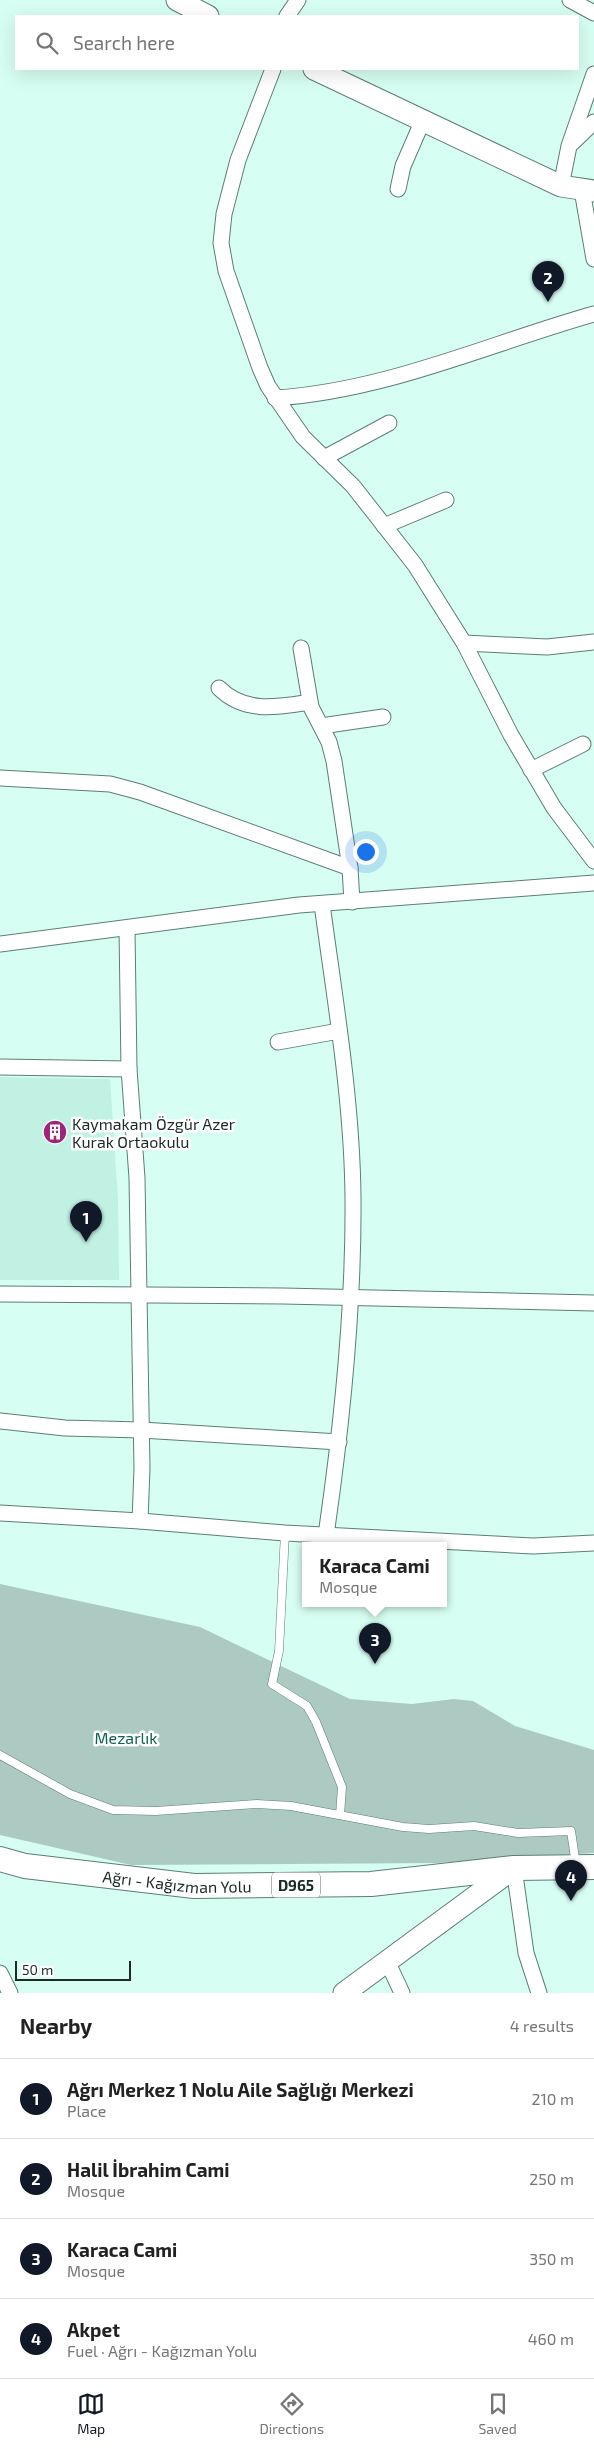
<!DOCTYPE html>
<html lang="en">
<head>
<meta charset="utf-8">
<style>
	:root { --surface:#fff; --page:#f2f2f2; --text:#222; --muted:#767676; --line:#e0e0e0; --accent:#111827 }
	body { margin:0; font-family:"Exo 2",sans-serif; background:var(--page); color:var(--text) }
	.scale { position:absolute; left:15px; bottom:12px; width:116px; box-sizing:border-box; padding-left:5px; border:2px solid #1c2b26; border-top:0; font-size:14px; line-height:18px; white-space:nowrap; color:#1c2b26; -webkit-text-stroke:4px #fff; paint-order:stroke }
	.you { position:absolute; left:365px; top:851px; width:18px; height:18px; margin:-12px; border:4px solid #fff; border-radius:50%; background:#1a73e8; box-shadow:0 0 0 8px #1a73e833 }
	.badge { display:grid; place-items:center; width:32px; height:32px; border-radius:50%; background:var(--accent); color:#fff; font-size:16px; font-weight:700 }
	.pin { position:absolute; translate:-50% -41px; filter:drop-shadow(0 1px 2px #0008) }
	.pin::after { content:''; position:absolute; top:26px; width:18px; height:15px; background:inherit; clip-path:polygon(0 0,100% 0,50% 100%) }
	.popup { position:absolute; left:302px; top:1542px; width:145px; height:65px; box-sizing:border-box; display:grid; place-content:center; border-radius:0px; background:var(--surface); filter:drop-shadow(0 1px 4px #0005); font-size:16px; white-space:nowrap; color:var(--muted) }
	.popup b { font-size:19px; color:var(--text) }
	.popup::after { content:''; position:absolute; left:50%; top:100%; margin-left:-10px; border:10px solid transparent; border-top-color:var(--surface) }
	.list { margin:0; padding:0; list-style:none }
	h2 { display:flex; justify-content:space-between; align-items:center; height:65px; margin:0; padding:0 20px; font-size:21px }
	h2 small { font-size:16px; font-weight:400; color:var(--muted) }
	.list li { display:grid; grid-template-columns:32px 1fr auto; gap:15px; align-items:center; box-sizing:border-box; height:80px; padding:0 20px; border-top:1px solid var(--line) }
	.list b { display:block; font-size:19px; white-space:nowrap }
	.list p { margin:0; font-size:16px; white-space:nowrap; color:var(--muted) }
	.list em { font-size:16px; font-style:normal; color:var(--muted) }
	.icon { flex:none; width:28px; height:28px; fill:none; stroke:currentColor; stroke-width:2; stroke-linecap:round; stroke-linejoin:round }
	.map { position:relative; flex:none; width:594px; height:1993px; overflow:hidden }
	.search { position:absolute; background:var(--surface); box-shadow:0 5px 20px #0002; left:15px; right:15px; top:15px; height:55px; display:flex; align-items:center; gap:12px; box-sizing:border-box; padding:0 18px; border-radius:0px; color:var(--muted); font-size:19px }
	.sheet { height:385px; background:var(--surface) }
	nav { display:flex; justify-content:space-around; align-items:center; box-sizing:border-box; height:70px; border-top:1px solid var(--line); background:var(--surface); font-size:14px; color:var(--muted) }
	nav a { display:grid; justify-items:center; gap:2px }
	nav .on { color:var(--accent) }
	.map>svg:first-child { display:block }
	.built { fill:#c1f1e3 }
	.green { fill:#accac1 }
	.lines { fill:none; stroke-linecap:round; stroke-linejoin:round }
	.lane-casing { stroke:#5b7e74; stroke-width:9 }
	.street-casing { stroke:#5b7e74; stroke-width:17 }
	.secondary-casing { stroke:#5b7e74; stroke-width:23 }
	.primary-casing { stroke:#5b7e74; stroke-width:26 }
	.lane { stroke:#fff; stroke-width:8 }
	.street { stroke:#fff; stroke-width:15 }
	.secondary { stroke:#fff; stroke-width:21 }
	.primary { stroke:#fff; stroke-width:24 }
	.labels { text-anchor:middle; dominant-baseline:central; stroke-width:5; stroke-linejoin:round; paint-order:stroke }
	.shield { fill:#fff; stroke:#606b67; stroke-width:1 }
	.shield-label { font-size:15px; font-weight:bold; fill:#1c2b26 }
	.poi-label { font-size:16px; fill:#1c2b26; stroke:#fff; text-anchor:start }
	.park-label { font-size:16px; fill:#106252; stroke:#fff }
	.street-label { font-size:16px; fill:#1c2b26; stroke:#fff }
</style>
</head>
<body>
<div class="map">
<svg width="594" height="1993" viewBox="0 0 594 1993">
	<rect width="100%" height="100%" fill="#d7fef2"/>
	<polygon class="built" points="0,1077 110,1079 118,1199 119,1280 0,1280"/>
	<polygon class="green" points="0,1584 200,1627 350,1699 412,1704 454,1699 473,1701 515,1726 594,1750 594,1853 437,1863 131,1865 0,1835"/>
	<g class="lines">
		<g class="lane-casing">
			<g id="lane">
				<polyline points="285,1533 279,1651 272,1684 307,1706 316,1722 342,1787 340,1815"/>
				<polyline points="0,1755 70,1794 113,1810 156,1811 257,1804 291,1806 403,1827 429,1829 474,1826 518,1833 571,1831 576,1865"/>
			</g>
		</g>
		<g class="street-casing">
			<g id="street">
				<polyline points="570,0 594,13"/>
				<polyline points="287,16 298,0"/>
				<polyline points="273,69 238,160 224,214 221,243 226,271 260,368 268,386 303,437 353,486 415,565 464,643 511,735 554,808 594,861"/>
				<polyline points="572,143 594,122"/>
				<polyline points="561,186 569,146 594,74"/>
				<polyline points="398,189 403,166 423,120"/>
				<polyline points="582,190 594,259"/>
				<path d="M275 398C386 391 488 344 594 314"/>
				<polyline points="324,458 389,423"/>
				<polyline points="384,526 446,500"/>
				<polyline points="464,643 547,647 594,642"/>
				<polyline points="301,648 311,707 329,742 334,761 350,868 352,902"/>
				<path d="M219 688C245 714 278 707 310 702"/>
				<polyline points="321,726 383,717"/>
				<polyline points="531,770 583,744"/>
				<polyline points="0,778 110,784 140,792 350,868"/>
				<path d="M322 904C335 1001 352 1099 353 1197 354 1308 342 1425 326 1535"/>
				<polyline points="127,929 129,1069 137,1178 142,1468 140,1521"/>
				<polyline points="0,944 299,905 594,883"/>
				<polyline points="278,1042 339,1031"/>
				<polyline points="0,1067 129,1069"/>
				<polyline points="0,1294 283,1296 594,1303"/>
				<polyline points="0,1421 65,1428 141,1430 339,1442"/>
				<polyline points="0,1513 140,1521 285,1533 533,1546 594,1543"/>
				<polyline points="514,1868 526,1953 539,1993"/>
				<polyline points="388,1963 402,1993"/>
				<polyline points="0,1973 10,1993"/>
			</g>
		</g>
		<g class="secondary-casing">
			<g id="secondary">
				<polyline points="177,0 208,16"/>
				<polyline points="314,69 561,186 594,191"/>
				<polyline points="344,1993 514,1868"/>
			</g>
		</g>
		<g class="primary-casing">
			<g id="primary">
				<path id="s1" d="M0 1859 25 1866 194 1886 371 1884 514 1868 594 1867"/>
			</g>
		</g>
		<use href="#lane" class="lane"/>
		<use href="#street" class="street"/>
		<use href="#secondary" class="secondary"/>
		<use href="#primary" class="primary"/>
	</g>
	<defs>
		<g id="building-disc" transform="scale(1.25)"><circle r="9.5" fill="#9c257e" stroke="#fff"/><path d="M-4-6H4V6H1V3H-1V6H-4ZM-2.5-4.3h1.7v1.8h-1.7ZM.8-4.3h1.7v1.8H.8ZM-2.5-1h1.7V.8h-1.7ZM.8-1h1.7V.8H.8Z" fill="#fff"/></g>
	</defs>
	<g fill-rule="evenodd">
		<use href="#building-disc" x="55" y="1132"/>
	</g>
	<g class="labels">
		<rect class="shield" x="272" y="1872.5" width="48" height="25" rx="4"/>
		<g class="shield-label">
			<text x="296" y="1885">D965</text>
		</g>
		<g class="poi-label">
			<text x="72" y="1123">Kaymakam Özgür Azer<tspan x="72" dy="18">Kurak Ortaokulu</tspan></text>
		</g>
		<g class="park-label">
			<text x="126" y="1737">Mezarlık</text>
		</g>
		<g class="street-label">
			<text stroke="none"><textPath href="#s1" startOffset="179">Ağrı - Kağızman Yolu</textPath></text>
		</g>
	</g>
</svg>
<div class="scale">50 m</div>
<div class="you"></div>
<div class="pin badge" style="left:86px;top:1242px">1</div>
<div class="pin badge" style="left:548px;top:302px">2</div>
<div class="pin badge" style="left:375px;top:1664px">3</div>
<div class="popup"><b>Karaca Cami</b>Mosque</div>
<div class="pin badge" style="left:571px;top:1901px">4</div>
<div class="search"><svg class="icon" aria-label="search" viewBox="0 0 24 24"><circle cx="10" cy="10" r="6"/><path d="M15 15l6 6"/></svg>Search here</div>
</div>
<section class="sheet">
<h2>Nearby<small>4 results</small></h2>
<ul class="list">
<li><span class="badge">1</span><div><b>Ağrı Merkez 1 Nolu Aile Sağlığı Merkezi</b><p>Place</p></div><em>210 m</em></li>
<li><span class="badge">2</span><div><b>Halil İbrahim Cami</b><p>Mosque</p></div><em>250 m</em></li>
<li><span class="badge">3</span><div><b>Karaca Cami</b><p>Mosque</p></div><em>350 m</em></li>
<li><span class="badge">4</span><div><b>Akpet</b><p>Fuel · Ağrı - Kağızman Yolu</p></div><em>460 m</em></li>
</ul>
</section>
<nav>
<a class="on"><svg class="icon" aria-label="map" viewBox="0 0 24 24"><path d="M3 6l6-2 6 2 6-2v14l-6 2-6-2-6 2zM9 4v14M15 6v14"/></svg>Map</a>
<a><svg class="icon" aria-label="directions" viewBox="0 0 24 24"><path d="M12 3l9 9-9 9-9-9zM9 14v-3h6M13 9l2 2-2 2"/></svg>Directions</a>
<a><svg class="icon" aria-label="saved" viewBox="0 0 24 24"><path d="M7 4h10v16l-5-4-5 4z"/></svg>Saved</a>
</nav>
</body>
</html>
